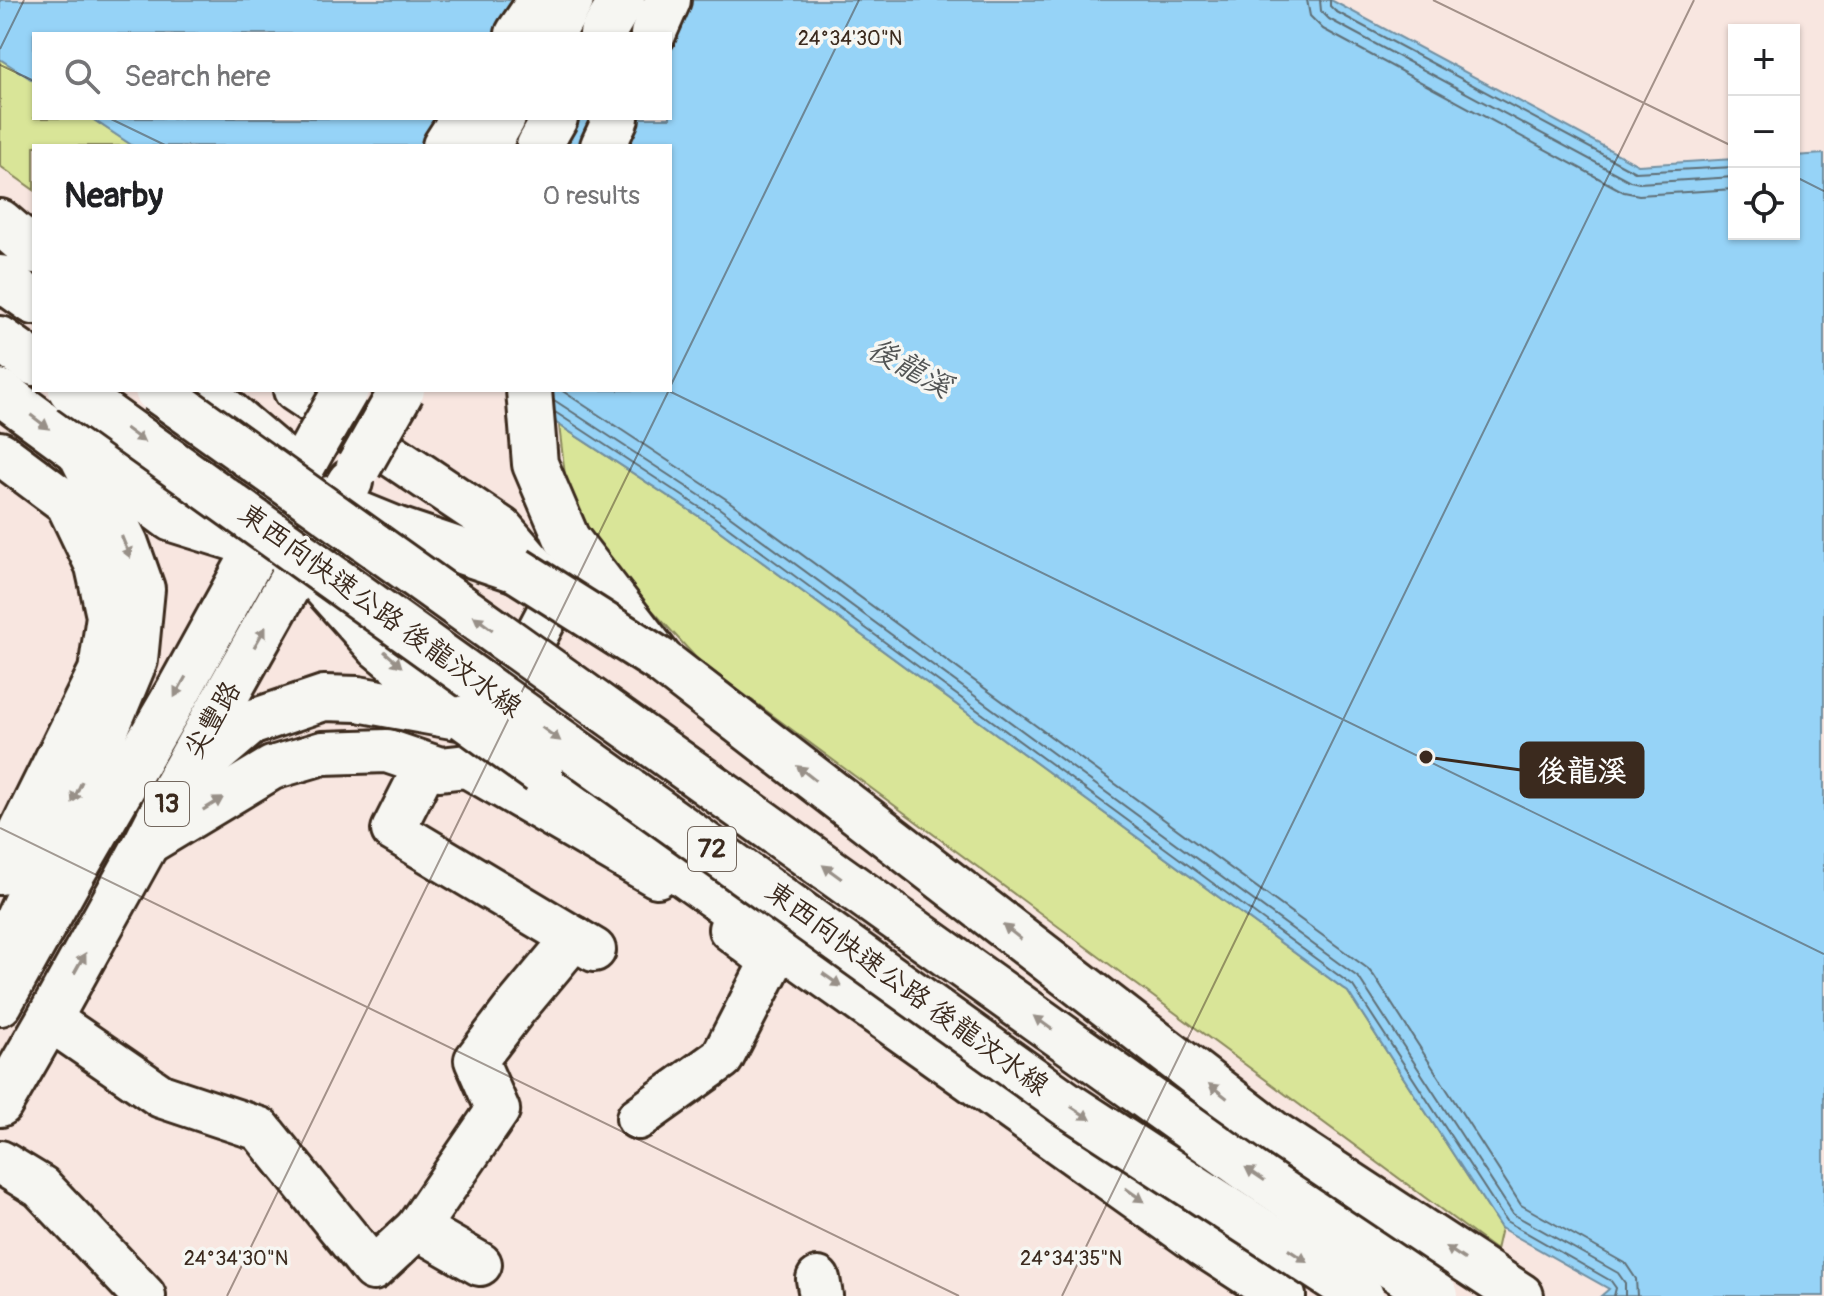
<!DOCTYPE html>
<html lang="en">
<head>
<meta charset="utf-8">
<style>
	:root { --surface:#fff; --page:#f6f6f6; --text:#202124; --muted:#757577; --line:#e0e0e0 }
	body { margin:0; font-family:Pangolin,"LXGW WenKai TC",sans-serif; background:var(--page); color:var(--text) }
	.controls { position:absolute; right:24px; top:24px; display:grid; overflow:hidden; border-radius:0px; box-shadow:0 2px 6px #0004 }
	.controls button { width:72px; height:72px; display:grid; place-items:center; padding:0; border:0; border-bottom:2px solid var(--line); background:var(--surface); color:var(--text); font:40px sans-serif }
	.list { margin:0; padding:0; list-style:none }
	h2 { display:flex; justify-content:space-between; align-items:center; height:104px; margin:0; padding:0 32px; font-size:34px }
	h2 small { font-size:26px; font-weight:400; color:var(--muted) }
	.icon { flex:none; width:44px; height:44px; fill:none; stroke:currentColor; stroke-width:2; stroke-linecap:round; stroke-linejoin:round }
	.map { position:relative; flex:none; width:1824px; height:1296px; overflow:hidden }
	.search { position:absolute; background:var(--surface); box-shadow:0 2px 6px #0004; left:32px; top:32px; width:640px; height:88px; display:flex; align-items:center; gap:20px; box-sizing:border-box; padding:0 28px; border-radius:0px; color:var(--muted); font-size:30px }
	.panel { position:absolute; background:var(--surface); box-shadow:0 2px 6px #0004; left:32px; top:144px; width:640px; height:248px; border-radius:0px }
	.map>svg:first-child { display:block }
	.green { fill:#d9e598; stroke:#8a885b; stroke-width:2 }
	.water { fill:#96d3f7; stroke:#728fa0; stroke-width:2 }
	.lines { fill:none; stroke-linecap:round; stroke-linejoin:round }
	.shore { stroke:#5f6e75; stroke-width:2 }
	.minor-casing { stroke:#3b2a1e; stroke-width:48 }
	.major-casing { stroke:#3b2a1e; stroke-width:50 }
	.highway-casing { stroke:#3b2a1e; stroke-width:50 }
	.minor { stroke:#f6f6f2; stroke-width:42 }
	.major { stroke:#f6f6f2; stroke-width:44 }
	.highway { stroke:#f6f6f2; stroke-width:44 }
	.major-bridge-casing { stroke:#3b2a1e; stroke-width:50; stroke-linecap:butt }
	.highway-bridge-casing { stroke:#3b2a1e; stroke-width:50; stroke-linecap:butt }
	.major-bridge { stroke:#f6f6f2; stroke-width:44 }
	.highway-bridge { stroke:#f6f6f2; stroke-width:44 }
	.oneway { fill:#989088 }
	.ticks { fill:none; stroke:#3b2a1e; stroke-width:2; stroke-opacity:0.45 }
	.labels { text-anchor:middle; dominant-baseline:central; stroke-width:7; stroke-linejoin:round; paint-order:stroke }
	.shield { fill:#f6f6f2; stroke:#73675e; stroke-width:2 }
	.shield-label { font-size:26px; font-weight:bold; fill:#3b2a1e }
	.street-label { font-size:28px; fill:#3b2a1e; stroke:#f6f6f2 }
	.water-label { font-size:30px; font-style:italic; fill:#525454; stroke:#f6f6f2 }
	.ticks-label { font-size:20px; text-anchor:middle; fill:#3b2a1e; stroke:#f6f6f2; stroke-width:7; stroke-linejoin:round; paint-order:stroke }
	.leader { fill:none; stroke:#3b2a1e; stroke-width:3 }
	.callout-dot { fill:#3b2a1e; stroke:#f6f6f2; stroke-width:3 }
	.callout { fill:#3b2a1e; stroke:#3b2a1e; stroke-width:3 }
	.callout-label { font-size:30px; text-anchor:middle; font-weight:bold; fill:#fff }
</style>
</head>
<body>
<div class="map">
<svg width="1824" height="1296" viewBox="0 0 1824 1296">
	<rect width="100%" height="100%" fill="#f8e6e0"/>
	<filter id="ink" filterUnits="userSpaceOnUse"><feTurbulence type="fractalNoise" baseFrequency=".0125" numOctaves="2"/><feDisplacementMap in="SourceGraphic" scale="16" xChannelSelector="R" yChannelSelector="G"/><feConvolveMatrix kernelMatrix="1 2 1 2 8 2 1 2 1" color-interpolation-filters="sRGB"/></filter>
	<g filter="url(#ink)">
		<g class="green">
			<polygon points="0,59 34,81 34,118 91,118 133,146 34,146 34,190 0,166"/>
			<polygon points="559,425 709,523 1348,992 1501,1228 1496,1250 699,661 631,587 568,500"/>
		</g>
		<polygon class="water" points="0,0 1331,0 1638,165 1734,159 1734,234 1794,234 1794,156 1824,154 1824,1296 1601,1296 1609,1289 1501,1228 1348,992 709,523 506,390 670,390 670,146 133,146 91,118 670,118 670,34 34,34 34,81 0,59"/>
		<g class="lines">
			<g class="shore">
				<polyline points="1307,0 1310,16 1323,29 1624,192 1639,195 1734,189"/>
				<polyline points="1320,0 1321,11 1329,19 1630,181 1639,183 1734,177"/>
				<polyline points="1330,0 1330,6 1335,11 1635,172 1734,167"/>
				<polyline points="561,390 726,499 1367,968 1374,976 1521,1205 1626,1264 1636,1279 1637,1296"/>
				<polyline points="554,400 719,508 1359,978 1513,1214 1618,1273 1625,1283 1625,1296"/>
				<polyline points="555,412 713,516 1353,986 1506,1221 1611,1281 1616,1288 1614,1296"/>
			</g>
			<g class="minor-casing">
				<g id="minor">
					<polyline points="295,390 502,529 558,594 487,729"/>
					<polyline points="0,453 67,503 97,566 108,616 100,671 0,873"/>
					<polyline points="426,765 393,830 594,950"/>
					<polyline points="146,844 272,768 323,753 387,751 440,769 467,766 657,876"/>
					<polyline points="49,1019 161,1096 260,1129 373,1269 417,1228 480,1264"/>
					<polyline points="638,1118 722,1058 772,961 730,929"/>
					<polyline points="0,1162 41,1187 144,1296"/>
					<polyline points="417,1228 498,1110 476,1060 514,1010 574,938"/>
					<polyline points="818,1279 821,1296"/>
				</g>
			</g>
			<g class="major-casing">
				<g id="major">
					<polyline points="552,34 571,0"/>
					<polyline points="602,34 622,0"/>
					<polyline points="487,146 503,118"/>
					<polyline points="539,146 555,118"/>
					<polyline points="0,1003 73,872 180,688 317,440"/>
					<polyline points="0,1104 49,1019 146,844 175,787 302,561 350,482"/>
				</g>
			</g>
			<g class="highway-casing">
				<g id="highway">
					<polyline points="518,34 541,0"/>
					<polyline points="653,34 668,0"/>
					<polyline points="445,146 463,118"/>
					<polyline points="603,146 616,118"/>
					<polyline points="0,222 34,251"/>
					<polyline points="0,278 34,302"/>
					<polyline points="0,339 34,363"/>
					<polyline points="201,390 280,457"/>
					<polyline points="529,390 535,464 567,539 661,661 1274,1134 1521,1296"/>
					<polyline points="0,392 172,519 233,538 262,539 302,561 379,647 465,718"/>
					<polyline points="329,499 336,505 395,529 517,570"/>
					<polyline points="540,772 1203,1244 1283,1296"/>
					<polyline points="175,787 250,723 324,698 358,699 458,717"/>
					<polyline points="0,970 12,931 102,739 135,660 142,589 126,544 83,458"/>
				</g>
			</g>
			<use href="#minor" class="minor"/>
			<use href="#major" class="major"/>
			<use href="#highway" class="highway"/>
			<g class="major-bridge-casing">
				<g id="major-bridge">
					<polyline points="317,440 346,390"/>
					<polyline points="359,466 402,390"/>
				</g>
			</g>
			<g class="highway-bridge-casing">
				<g id="highway-bridge">
					<polyline points="71,390 1068,1105 1361,1296"/>
					<polyline points="157,390 1250,1171 1436,1296"/>
					<polyline points="517,570 661,661"/>
					<polyline points="465,718 540,772"/>
				</g>
			</g>
			<use href="#major-bridge" class="major-bridge"/>
			<use href="#highway-bridge" class="highway-bridge"/>
		</g>
		<defs><path id="oneway-solid" d="M-6-.8H1V-3.2L6.5 0L1 3.2V.8H-6Z" transform="scale(2)"/></defs>
		<g class="oneway">
			<use href="#oneway-solid" transform="translate(40 422) rotate(37)"/>
			<use href="#oneway-solid" transform="translate(135 435) rotate(36)"/>
			<use href="#oneway-solid" transform="translate(126 547) rotate(68)"/>
			<use href="#oneway-solid" transform="translate(483 623) rotate(-144)"/>
			<use href="#oneway-solid" transform="translate(260 637) rotate(-60)"/>
			<use href="#oneway-solid" transform="translate(393 659) rotate(42)"/>
			<use href="#oneway-solid" transform="translate(180 687) rotate(119)"/>
			<use href="#oneway-solid" transform="translate(551 734) rotate(36)"/>
			<use href="#oneway-solid" transform="translate(806 773) rotate(-142)"/>
			<use href="#oneway-solid" transform="translate(77 792) rotate(115)"/>
			<use href="#oneway-solid" transform="translate(213 804) rotate(-31)"/>
			<use href="#oneway-solid" transform="translate(832 872) rotate(-144)"/>
			<use href="#oneway-solid" transform="translate(1012 932) rotate(-142)"/>
			<use href="#oneway-solid" transform="translate(80 963) rotate(-61)"/>
			<use href="#oneway-solid" transform="translate(832 980) rotate(35)"/>
			<use href="#oneway-solid" transform="translate(1043 1023) rotate(-144)"/>
			<use href="#oneway-solid" transform="translate(1218 1091) rotate(-142)"/>
			<use href="#oneway-solid" transform="translate(1081 1113) rotate(33)"/>
			<use href="#oneway-solid" transform="translate(1255 1174) rotate(-146)"/>
			<use href="#oneway-solid" transform="translate(1135 1195) rotate(35)"/>
			<use href="#oneway-solid" transform="translate(1455 1253) rotate(-147)"/>
			<use href="#oneway-solid" transform="translate(1298 1256) rotate(33)"/>
		</g>
	</g>
	<path class="ticks" d="M1433 0 1734 147M0 49 24 0M0 65 34 81M109 118 167 146M1794 176 1824 191M670 387 859 0M667 390 1824 954M0 828 959 1296M227 1296 669 390M1062 1296 1694 0"/>
	<g class="labels">
		<g class="shield">
			<rect x="145" y="782" width="44" height="44" rx="6"/>
			<rect x="688" y="827" width="48" height="44" rx="6"/>
		</g>
		<g class="shield-label">
			<text x="167" y="804">13</text>
			<text x="712" y="849">72</text>
		</g>
		<g class="street-label">
			<text transform="translate(380 611) rotate(36)">東西向快速公路 後龍汶水線</text>
			<text transform="translate(213 720) rotate(-60)">尖豐路</text>
			<text transform="translate(907 989) rotate(36)">東西向快速公路 後龍汶水線</text>
		</g>
		<g class="water-label">
			<text transform="translate(910 368) rotate(29)">後龍溪</text>
		</g>
	</g>
	<g class="ticks-label">
		<text x="850" y="45">24°34'30"N</text>
		<text x="236" y="1265">24°34'30"N</text>
		<text x="1071" y="1265">24°34'35"N</text>
	</g>
	<path class="leader" d="M1426 757L1521 770"/>
	<circle class="callout-dot" cx="1426" cy="757" r="8"/>
	<rect class="callout" x="1521" y="743" width="122" height="54" rx="8"/>
	<g class="callout-label">
		<text x="1582" y="781">後龍溪</text>
	</g>
</svg>
<div class="controls">
<button>+</button>
<button>−</button>
<button><svg class="icon" aria-label="locate" viewBox="0 0 24 24"><circle cx="12" cy="12" r="6"/><path d="M12 2v4M12 18v4M2 12h4M18 12h4"/></svg></button>
</div>
<div class="search"><svg class="icon" aria-label="search" viewBox="0 0 24 24"><circle cx="10" cy="10" r="6"/><path d="M15 15l6 6"/></svg>Search here</div>
<section class="panel">
<h2>Nearby<small>0 results</small></h2>
<ul class="list">
</ul>
</section>
</div>
</body>
</html>
